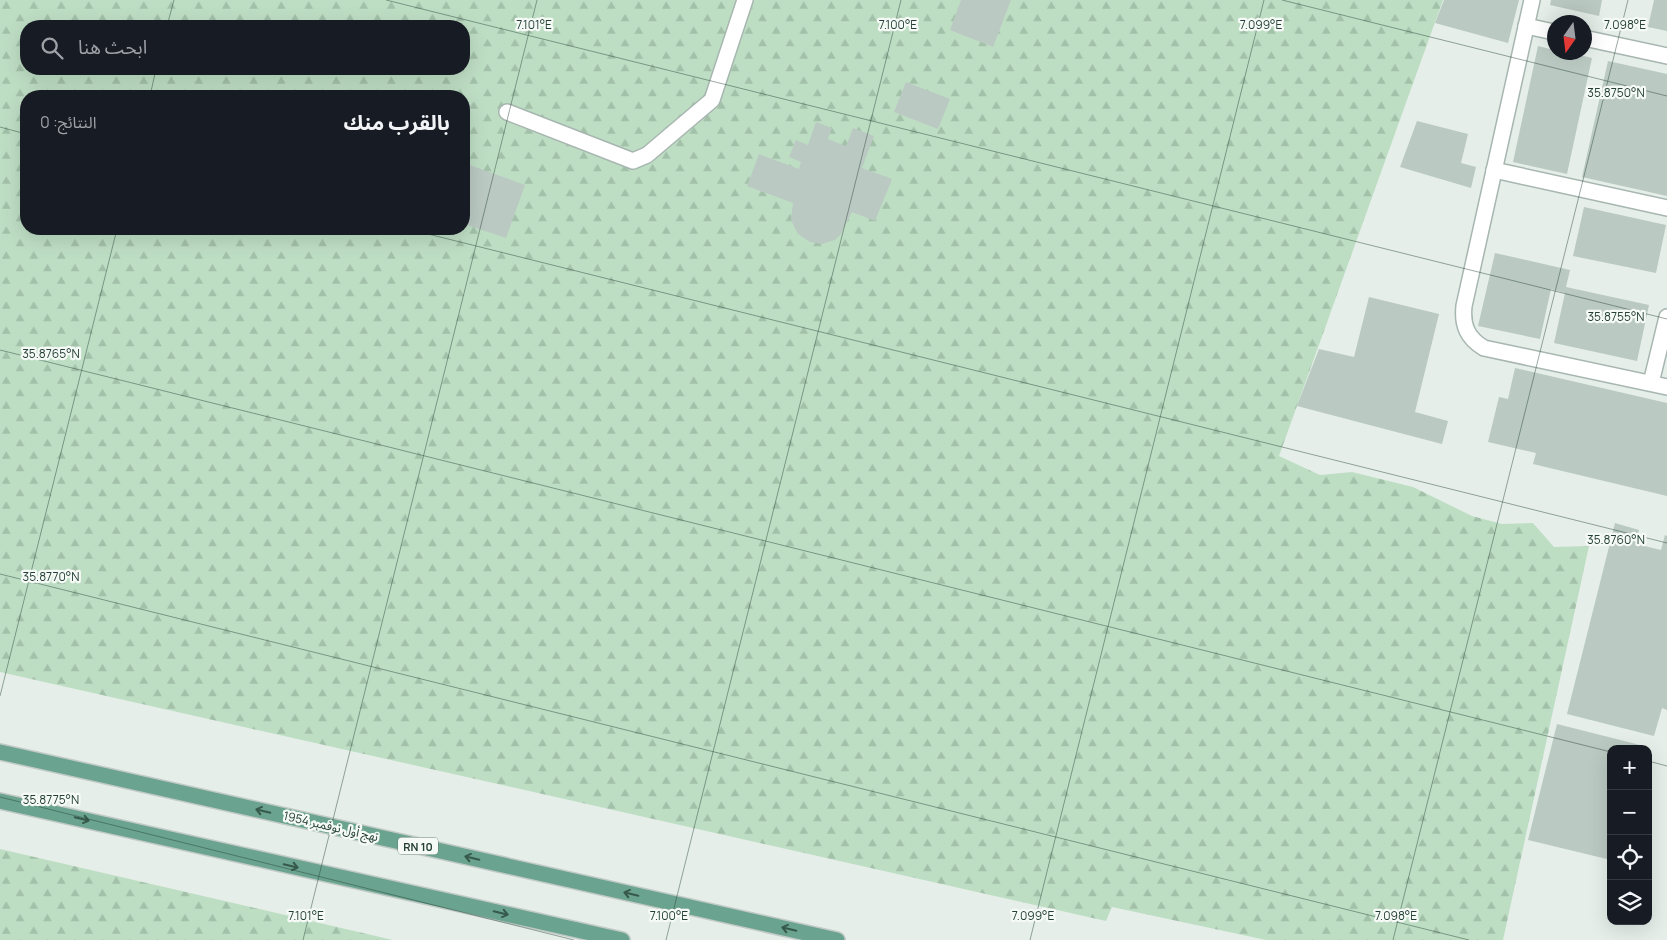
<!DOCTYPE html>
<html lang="ar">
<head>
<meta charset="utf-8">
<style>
	:root { --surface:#171b24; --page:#242831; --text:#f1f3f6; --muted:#9ea1a6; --line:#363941 }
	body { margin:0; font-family:Manrope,"Noto Sans Arabic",sans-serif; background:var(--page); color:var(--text); direction:rtl }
	.controls { position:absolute; right:15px; bottom:15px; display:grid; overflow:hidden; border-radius:10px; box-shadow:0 5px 20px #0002 }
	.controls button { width:45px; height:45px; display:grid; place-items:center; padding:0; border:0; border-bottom:1px solid var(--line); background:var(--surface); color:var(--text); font:25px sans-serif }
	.compass { position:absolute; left:1547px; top:15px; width:45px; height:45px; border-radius:50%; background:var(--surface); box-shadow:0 5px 20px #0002; rotate:194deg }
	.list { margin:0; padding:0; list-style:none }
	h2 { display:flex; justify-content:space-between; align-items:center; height:65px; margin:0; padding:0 20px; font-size:21px }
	h2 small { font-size:16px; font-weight:400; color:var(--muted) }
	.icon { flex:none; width:28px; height:28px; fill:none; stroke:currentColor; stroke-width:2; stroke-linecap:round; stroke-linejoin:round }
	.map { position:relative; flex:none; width:1667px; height:940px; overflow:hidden; direction:ltr }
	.search { position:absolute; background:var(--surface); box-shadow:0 5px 20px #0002; left:20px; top:20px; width:450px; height:55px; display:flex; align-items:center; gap:12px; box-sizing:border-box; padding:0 18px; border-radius:20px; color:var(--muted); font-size:19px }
	.panel { position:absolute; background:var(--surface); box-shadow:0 5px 20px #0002; left:20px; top:90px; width:450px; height:145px; border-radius:20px; direction:rtl }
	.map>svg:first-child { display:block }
	.forest { fill:url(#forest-firs); fill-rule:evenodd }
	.building { fill:#bac9c2 }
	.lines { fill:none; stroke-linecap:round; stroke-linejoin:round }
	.minor-casing { stroke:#a7b6b0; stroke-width:18 }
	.major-casing { stroke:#c2cac7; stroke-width:18 }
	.minor { stroke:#fff; stroke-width:15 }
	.major { stroke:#6aa38f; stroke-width:15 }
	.oneway { stroke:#36594c }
	.ticks { fill:none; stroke:#244036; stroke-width:1; stroke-opacity:0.45 }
	.labels { text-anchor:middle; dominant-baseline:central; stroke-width:4.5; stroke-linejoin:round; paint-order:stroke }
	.shield { fill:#f6faf7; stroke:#637870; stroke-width:1 }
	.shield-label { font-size:11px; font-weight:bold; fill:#244036 }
	.street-label { font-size:12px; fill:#244036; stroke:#f6faf7 }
	.ticks-label { font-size:12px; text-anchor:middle; fill:#244036; stroke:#f6faf7; stroke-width:4.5; stroke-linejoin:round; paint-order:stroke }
</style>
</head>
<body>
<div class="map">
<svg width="1667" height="940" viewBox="0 0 1667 940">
	<defs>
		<pattern id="forest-firs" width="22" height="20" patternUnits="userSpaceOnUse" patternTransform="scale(1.25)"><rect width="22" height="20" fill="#bedec4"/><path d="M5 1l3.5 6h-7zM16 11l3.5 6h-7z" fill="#a3c0a9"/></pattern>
	</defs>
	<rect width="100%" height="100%" fill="#e5eee9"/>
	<g class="forest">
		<path d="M0 0H1443L1279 456 1320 475 1352 472 1413 487 1472 516 1502 524 1533 523 1554 547 1589 546 1503 940H1266L1112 907 1106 921 0 672ZM26 26H464V69H26ZM26 96H464V229H26Z"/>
		<polygon points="0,849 393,940 0,940"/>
	</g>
	<g class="building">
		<polygon points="961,0 1011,0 993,47 950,30"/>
		<polygon points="1444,0 1519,0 1508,43 1435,23"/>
		<polygon points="1551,0 1602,0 1599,16 1550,5"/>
		<polygon points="1654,0 1667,0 1667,31 1648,27"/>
		<polygon points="1538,46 1554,50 1554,52 1568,52 1592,58 1567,174 1513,162"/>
		<polygon points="1608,61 1667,74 1667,196 1582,177"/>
		<polygon points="906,82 950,99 938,129 894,112"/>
		<polygon points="1417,121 1468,134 1461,163 1476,167 1471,188 1400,167"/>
		<polygon points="816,122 832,128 828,139 846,146 853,128 874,136 862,168 892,179 875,221 852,212 841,234 835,240 822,244 810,242 798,234 791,220 793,203 747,186 759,154 799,169 801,162 789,157 796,140 808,145"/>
		<polygon points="464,163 525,185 506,238 464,224"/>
		<polygon points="1584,207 1666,225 1656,273 1573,256"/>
		<polygon points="1495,253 1570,270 1566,287 1649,305 1637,361 1554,343 1565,293 1551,289 1540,339 1478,326"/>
		<polygon points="1369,297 1439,314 1415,412 1448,421 1442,444 1297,406 1319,349 1354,357"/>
		<polygon points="1515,368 1667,403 1667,496 1533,464 1536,453 1488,442 1499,397 1508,399"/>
		<polygon points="1615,523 1639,530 1636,544 1661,550 1665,535 1667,536 1667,710 1662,708 1654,736 1567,714"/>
		<polygon points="1557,724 1648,747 1647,749 1611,749 1611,860 1528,840"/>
	</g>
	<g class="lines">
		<g class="minor-casing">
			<g id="minor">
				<path d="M1532 0 1464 306C1462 325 1467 338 1484 348L1667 387"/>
				<polyline points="1526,26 1554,32"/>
				<polyline points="1584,38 1667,56"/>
				<polyline points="507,112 633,161 647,155 712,100 745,0"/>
				<polyline points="1494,170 1667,208"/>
				<polyline points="1651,383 1667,317"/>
			</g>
		</g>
		<g class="major-casing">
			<g id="major">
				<polyline points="0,752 837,940"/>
				<polyline points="0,801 622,940"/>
			</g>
		</g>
		<use href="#minor" class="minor"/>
		<use href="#major" class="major"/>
	</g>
	<defs><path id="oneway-shaft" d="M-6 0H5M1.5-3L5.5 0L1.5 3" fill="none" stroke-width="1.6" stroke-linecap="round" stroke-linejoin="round" transform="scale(1.25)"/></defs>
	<g class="oneway">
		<use href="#oneway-shaft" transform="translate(263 811) rotate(-167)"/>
		<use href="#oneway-shaft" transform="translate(82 819) rotate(13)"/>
		<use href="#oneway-shaft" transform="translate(472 858) rotate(-167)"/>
		<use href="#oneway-shaft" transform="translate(291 866) rotate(13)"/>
		<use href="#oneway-shaft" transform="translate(631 894) rotate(-167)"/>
		<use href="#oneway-shaft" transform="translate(501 913) rotate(13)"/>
		<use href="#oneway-shaft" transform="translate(789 929) rotate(-167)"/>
	</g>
	<path class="ticks" d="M386 0 1667 319M1282 0 1667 96M167 26 174 0M150 96 156 69M0 127 26 134M408 229 1667 543M0 350 1611 752M0 574 1469 940M0 696 117 229M1648 761 1667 766M0 797 574 940M303 940 537 0M666 940 901 0M1030 940 1264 0M1393 940 1628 0"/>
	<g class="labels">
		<rect class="shield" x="398" y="837.5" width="40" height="17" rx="4"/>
		<g class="shield-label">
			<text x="418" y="846">RN 10</text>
		</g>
		<g class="street-label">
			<text transform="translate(331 826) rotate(13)">نهج أول نوفمبر 1954</text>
		</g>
	</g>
	<g class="ticks-label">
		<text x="534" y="29">7.101°E</text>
		<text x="898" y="29">7.100°E</text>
		<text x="1261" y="29">7.099°E</text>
		<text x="1625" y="29">7.098°E</text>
		<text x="1616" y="97">35.8750°N</text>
		<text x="1616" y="321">35.8755°N</text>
		<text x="51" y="358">35.8765°N</text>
		<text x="1616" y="544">35.8760°N</text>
		<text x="51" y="581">35.8770°N</text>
		<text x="51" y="804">35.8775°N</text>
		<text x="306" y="920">7.101°E</text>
		<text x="669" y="920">7.100°E</text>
		<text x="1033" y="920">7.099°E</text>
		<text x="1396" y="920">7.098°E</text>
	</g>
</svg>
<div class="controls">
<button>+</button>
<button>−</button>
<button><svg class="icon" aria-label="locate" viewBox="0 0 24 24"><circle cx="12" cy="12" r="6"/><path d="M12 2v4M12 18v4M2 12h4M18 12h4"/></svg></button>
<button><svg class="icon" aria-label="layers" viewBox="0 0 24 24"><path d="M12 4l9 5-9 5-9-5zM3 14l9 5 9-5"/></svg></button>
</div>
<svg class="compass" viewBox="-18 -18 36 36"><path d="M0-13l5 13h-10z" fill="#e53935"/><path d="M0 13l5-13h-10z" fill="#9ea1a6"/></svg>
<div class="search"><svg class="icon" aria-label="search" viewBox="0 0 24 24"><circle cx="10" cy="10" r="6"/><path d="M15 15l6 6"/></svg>ابحث هنا</div>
<section class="panel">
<h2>بالقرب منك<small>النتائج: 0</small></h2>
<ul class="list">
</ul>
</section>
</div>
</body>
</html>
